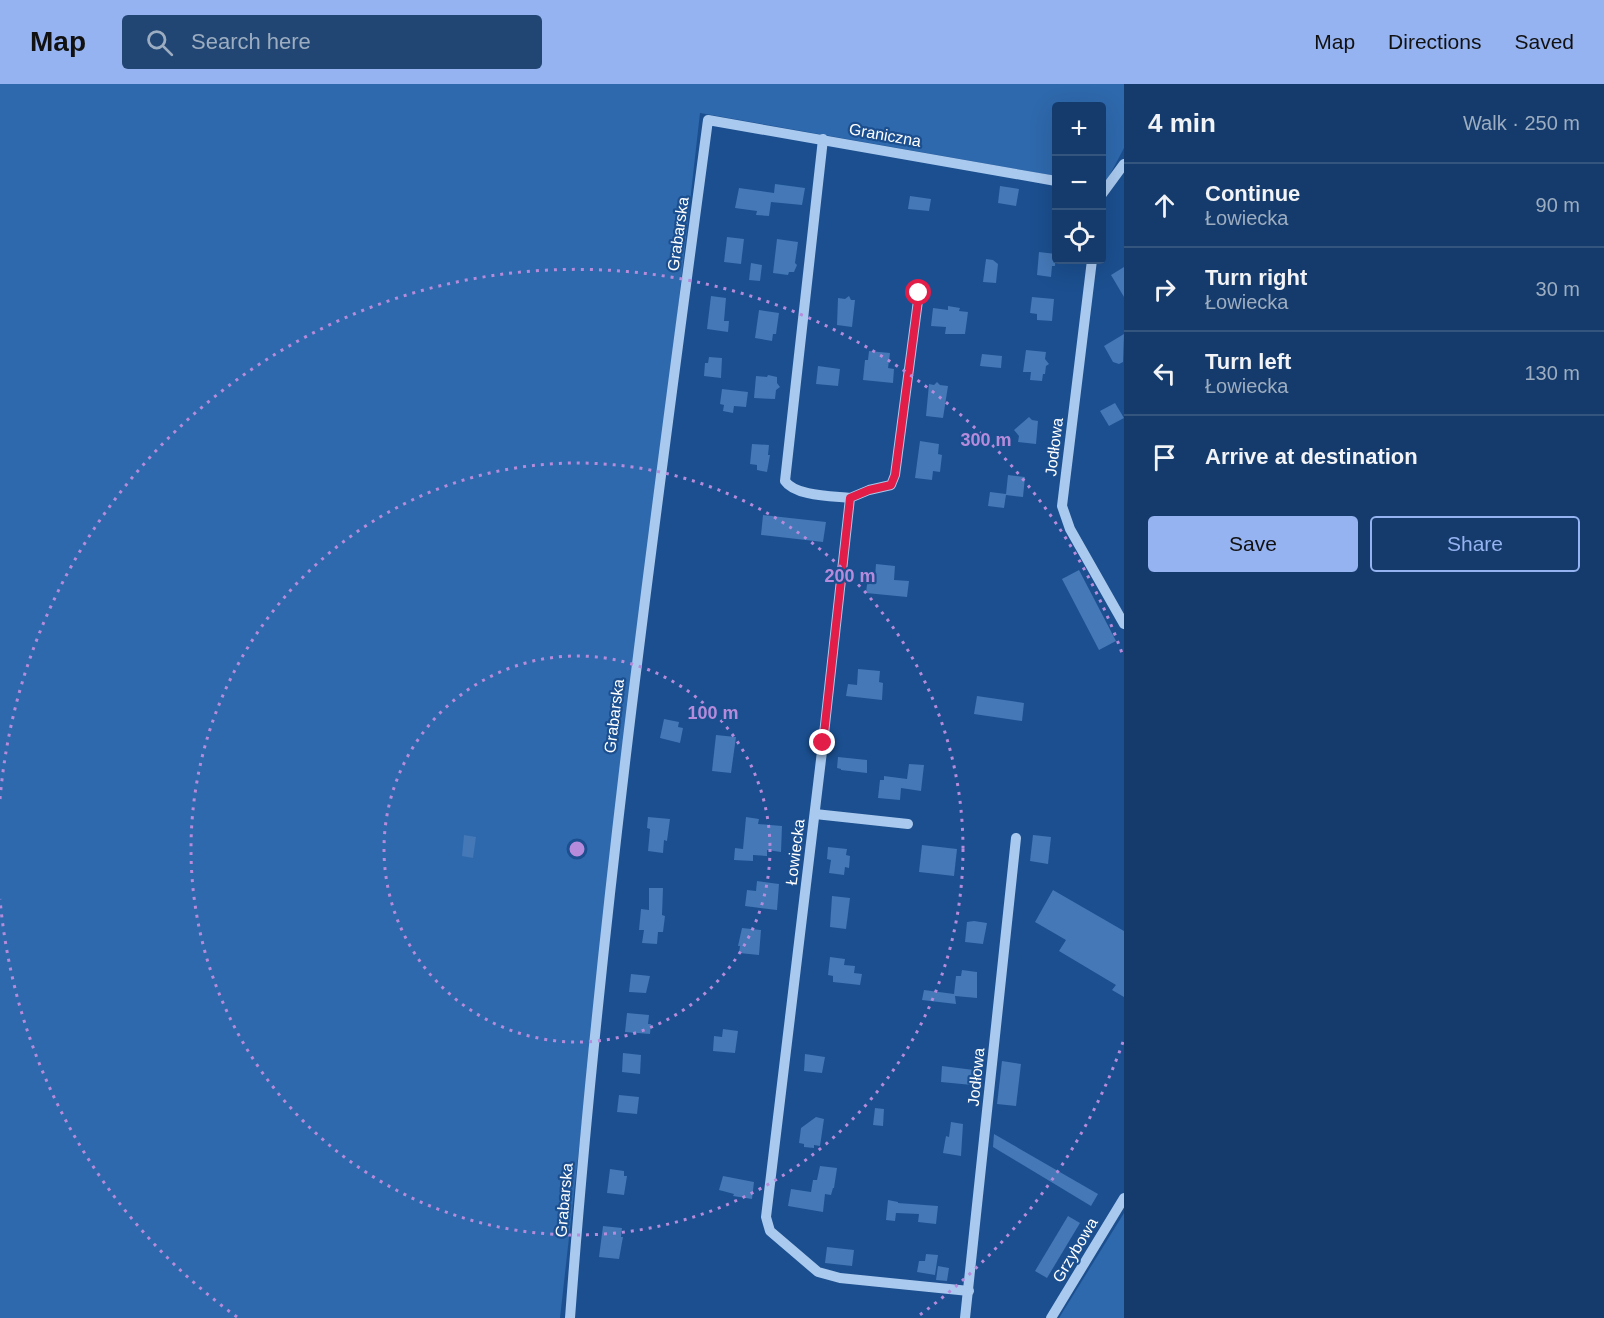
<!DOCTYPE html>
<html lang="en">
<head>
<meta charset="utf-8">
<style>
	:root { --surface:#143b6b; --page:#214673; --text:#f1f3f6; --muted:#9dadc1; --line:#33557e; --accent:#95b2f1 }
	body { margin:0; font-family:Arial,sans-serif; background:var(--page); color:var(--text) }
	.controls { position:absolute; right:18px; top:18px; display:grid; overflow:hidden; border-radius:6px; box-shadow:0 6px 24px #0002 }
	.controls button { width:54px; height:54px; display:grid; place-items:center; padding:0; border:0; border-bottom:2px solid var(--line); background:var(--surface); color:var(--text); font:30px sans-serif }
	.stop { position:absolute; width:18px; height:18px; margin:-14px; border:4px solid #e11d48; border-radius:50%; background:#fff }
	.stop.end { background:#e11d48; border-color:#fff; box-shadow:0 2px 6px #0008 }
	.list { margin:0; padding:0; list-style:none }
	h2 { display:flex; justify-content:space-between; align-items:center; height:78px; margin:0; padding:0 24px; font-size:26px }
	h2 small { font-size:20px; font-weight:400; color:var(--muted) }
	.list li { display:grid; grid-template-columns:39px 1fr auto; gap:18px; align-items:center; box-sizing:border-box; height:84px; padding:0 24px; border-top:2px solid var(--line) }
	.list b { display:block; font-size:22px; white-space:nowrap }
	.list p { margin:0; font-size:20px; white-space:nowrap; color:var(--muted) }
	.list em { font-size:20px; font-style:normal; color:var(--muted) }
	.actions { display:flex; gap:12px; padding:18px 24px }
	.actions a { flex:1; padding:14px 0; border:2px solid var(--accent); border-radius:6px; text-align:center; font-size:21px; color:var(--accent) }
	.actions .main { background:var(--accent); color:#111 }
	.icon { flex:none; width:33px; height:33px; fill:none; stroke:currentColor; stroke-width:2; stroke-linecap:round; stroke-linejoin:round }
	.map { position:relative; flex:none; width:1124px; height:1234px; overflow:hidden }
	header { display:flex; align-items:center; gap:36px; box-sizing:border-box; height:84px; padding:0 30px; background:var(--accent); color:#111 }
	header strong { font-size:28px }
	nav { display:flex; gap:33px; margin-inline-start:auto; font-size:21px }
	.search { width:420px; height:54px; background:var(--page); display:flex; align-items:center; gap:15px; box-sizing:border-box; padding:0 21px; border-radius:6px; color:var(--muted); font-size:22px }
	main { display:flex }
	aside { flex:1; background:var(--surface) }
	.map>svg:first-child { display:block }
	.green { fill:#2e69ad }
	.building { fill:#4478b7 }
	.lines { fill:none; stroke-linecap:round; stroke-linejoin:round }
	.minor { stroke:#a9c9ee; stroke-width:10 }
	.route { stroke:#e11d48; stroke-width:8 }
	.ring { fill:none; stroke:#b68bdc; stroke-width:3; stroke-dasharray:3 6 }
	.labels { text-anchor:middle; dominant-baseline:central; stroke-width:4.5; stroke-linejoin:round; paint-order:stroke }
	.street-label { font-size:16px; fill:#fff; stroke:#1b4f8f }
	.centre { fill:#b68bdc; stroke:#1b4f8f; stroke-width:3 }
	.ring-label { font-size:18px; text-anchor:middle; font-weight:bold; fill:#b68bdc; stroke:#1b4f8f; stroke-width:4.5; stroke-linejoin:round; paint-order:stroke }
</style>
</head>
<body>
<header>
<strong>Map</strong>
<div class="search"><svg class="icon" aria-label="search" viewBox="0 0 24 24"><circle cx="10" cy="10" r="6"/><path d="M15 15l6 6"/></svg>Search here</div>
<nav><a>Map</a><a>Directions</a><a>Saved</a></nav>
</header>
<main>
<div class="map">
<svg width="1124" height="1234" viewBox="0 0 1124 1234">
	<rect width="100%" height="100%" fill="#1b4f8f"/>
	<g class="green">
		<polygon points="0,0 1124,0 1124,64 1105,100 1102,99 1102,22 1056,22 1056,92 700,29 676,242 618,716 560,1234 0,1234"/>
		<polygon points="1124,1129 1124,1234 1059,1234"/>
	</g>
	<g class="building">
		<polygon points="775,100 805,104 802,121 771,118 769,132 756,131 757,127 735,124 739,104 774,109"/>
		<polygon points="1000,102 1019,105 1016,122 998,119"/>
		<polygon points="910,112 931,115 929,127 908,125"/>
		<polygon points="727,153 744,155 741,180 724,178"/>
		<polygon points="777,155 798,158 795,179 797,181 794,188 789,188 788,191 773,189"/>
		<polygon points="1039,168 1056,170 1055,182 1052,182 1051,193 1037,191"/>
		<polygon points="986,175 993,176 998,180 996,199 983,198"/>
		<polygon points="751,179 762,181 760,197 749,196"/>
		<polygon points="1124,183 1124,213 1111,191"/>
		<polygon points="711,212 726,214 724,237 729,237 728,248 707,245"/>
		<polygon points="849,212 851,216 855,216 852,243 837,241 838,214 845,215"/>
		<polygon points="1032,213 1054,215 1052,237 1037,236 1037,230 1030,229"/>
		<polygon points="948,222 960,224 959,227 968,228 965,250 945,250 946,243 931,242 933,224 948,226"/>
		<polygon points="759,226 779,229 776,250 773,250 772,257 755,254"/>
		<polygon points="1124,250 1123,278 1119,280 1113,278 1104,262"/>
		<polygon points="1026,266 1046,268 1045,275 1049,280 1046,282 1045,290 1043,290 1042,297 1030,296 1031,288 1023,288"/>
		<polygon points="869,267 890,269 888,284 894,285 893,299 863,296 865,276 868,276"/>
		<polygon points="982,270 1002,272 1001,284 980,282"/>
		<polygon points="709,273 722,274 721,294 704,292 705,279 708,279"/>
		<polygon points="818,282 840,285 838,302 816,300"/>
		<polygon points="768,291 777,293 777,299 780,303 776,306 775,315 754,314 756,292 767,293"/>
		<polygon points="937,298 940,301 948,302 943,334 926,332 929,300 934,301"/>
		<polygon points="722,305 748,308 746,323 734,322 733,329 723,327 724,321 720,320"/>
		<polygon points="1115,319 1124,334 1109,342 1100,327"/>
		<polygon points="1029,333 1032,336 1038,337 1036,360 1018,358 1019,352 1014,346"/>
		<polygon points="920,357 939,360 938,370 942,371 940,388 933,387 932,396 915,394"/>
		<polygon points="752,360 769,361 768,371 770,371 767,388 757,386 757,381 750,380"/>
		<polygon points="1008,391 1025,393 1023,413 1006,411 1004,424 988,422 990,408 1006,410"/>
		<polygon points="763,431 826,438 823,458 761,451"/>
		<polygon points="876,480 895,482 894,496 909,497 907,513 866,509 868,492 875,493"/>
		<polygon points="1079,486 1116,557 1099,566 1062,495"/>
		<polygon points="858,585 880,587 879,598 883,599 882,616 846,612 848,600 857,601"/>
		<polygon points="977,612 1024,619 1022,637 974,630"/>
		<polygon points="664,635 679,638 678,643 683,644 680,659 660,654"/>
		<polygon points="716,651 736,653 731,689 712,687"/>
		<polygon points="838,673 867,676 867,689 841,686 841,685 837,684"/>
		<polygon points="909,680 924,681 921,707 901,704 900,716 878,714 880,696 884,696 884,692 907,695"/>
		<polygon points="648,733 670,735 667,757 664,756 663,769 648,767 650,745 647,744"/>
		<polygon points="746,733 759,735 758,740 782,742 781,768 767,766 767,772 753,771 753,777 734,776 735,764 743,765"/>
		<polygon points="464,751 476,753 473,774 462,772"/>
		<polygon points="1033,751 1051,753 1048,780 1030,777"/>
		<polygon points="922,761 957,765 954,792 919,788"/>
		<polygon points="828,763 847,765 846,771 850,772 849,784 845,783 844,791 829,789 831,776 827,775"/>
		<polygon points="757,797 779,800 777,826 745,822 747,806 756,807"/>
		<polygon points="649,804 663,804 662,831 665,832 663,848 658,848 657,860 642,859 644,846 639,846 641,825 649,826"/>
		<polygon points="1053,806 1124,847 1124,913 1112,906 1116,901 1059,867 1066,856 1035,838"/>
		<polygon points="832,812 850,814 846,845 830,843"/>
		<polygon points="974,837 987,839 983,860 965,858 967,838"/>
		<polygon points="742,844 761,846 759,871 739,869 740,862 738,862"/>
		<polygon points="830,873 845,875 844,881 855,882 854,889 862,890 860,901 833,898 833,892 828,891"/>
		<polygon points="962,886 977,888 977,914 955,912 956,920 922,916 924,906 954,910 956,892 961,892"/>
		<polygon points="631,890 650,892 646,909 629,908"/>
		<polygon points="627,929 649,931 648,940 651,940 650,950 625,948"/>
		<polygon points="723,945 738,947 735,969 713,967 714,952 722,953"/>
		<polygon points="623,969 641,971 640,990 622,988"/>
		<polygon points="805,970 825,973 822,989 804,987"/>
		<polygon points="1002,977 1021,980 1016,1022 997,1020"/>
		<polygon points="942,982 974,986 972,1001 941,998"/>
		<polygon points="619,1011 639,1013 637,1030 617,1028"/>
		<polygon points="875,1024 884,1025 883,1042 873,1041"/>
		<polygon points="816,1033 824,1035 820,1062 814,1061 814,1064 804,1063 804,1060 799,1059 801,1044"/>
		<polygon points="951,1038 963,1040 961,1072 943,1069 946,1052 949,1053"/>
		<polygon points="994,1050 1098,1110 1091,1122 993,1063"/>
		<polygon points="820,1082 837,1084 834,1104 833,1104 831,1111 825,1110 823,1128 788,1122 791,1105 811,1108 813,1096 817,1096"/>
		<polygon points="610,1085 624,1087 624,1092 627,1092 624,1111 607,1109"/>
		<polygon points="723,1092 754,1098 752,1115 733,1112 734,1110 719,1106"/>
		<polygon points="888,1116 898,1118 898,1119 938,1122 936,1140 918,1138 919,1130 896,1129 895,1137 886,1136"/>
		<polygon points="1068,1132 1080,1139 1047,1194 1035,1187"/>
		<polygon points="603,1142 622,1144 621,1153 623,1153 619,1175 599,1173"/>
		<polygon points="827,1163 854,1166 852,1182 825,1179"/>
		<polygon points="926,1170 938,1171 935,1191 917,1188 919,1177 925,1177"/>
		<polygon points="938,1182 949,1184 947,1197 936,1196"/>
	</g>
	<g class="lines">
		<g class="minor">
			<path d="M823 55 785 397C795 412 831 412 850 414"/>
			<polyline points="1102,110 1124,80"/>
			<polyline points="1092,176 1062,422 1070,445 1124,540"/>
			<polyline points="919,209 895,391 891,401 869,406 850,414 823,659 766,1133 770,1147 818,1188 840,1194 969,1207"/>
			<polyline points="815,730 908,740"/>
			<path d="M570 1234C600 833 655 434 708 36L1056 97"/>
			<polyline points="965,1234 1016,754"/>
			<polyline points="1051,1234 1124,1114"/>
		</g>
	</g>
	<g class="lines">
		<polyline class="route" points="823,659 850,414 869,406 891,401 895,391 919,209"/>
	</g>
	<g class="ring">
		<circle cx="577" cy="765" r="193"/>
		<circle cx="577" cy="765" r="386"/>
		<path d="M1123 958A579 579 0 0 1 917 1233M237 1233A579 579 0 0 1 0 815M0 715A579 579 0 0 1 1123 572"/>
	</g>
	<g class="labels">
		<g class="street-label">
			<text transform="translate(885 51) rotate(10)">Graniczna</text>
			<text transform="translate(678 150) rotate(-82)">Grabarska</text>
			<text transform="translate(1054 363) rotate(-83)">Jodłowa</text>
			<text transform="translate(614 632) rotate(-83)">Grabarska</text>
			<text transform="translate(795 768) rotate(-83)">Łowiecka</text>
			<text transform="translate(976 993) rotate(-84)">Jodłowa</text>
			<text transform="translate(564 1116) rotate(-85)">Grabarska</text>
			<text transform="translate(1075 1166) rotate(-59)">Grzybowa</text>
		</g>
	</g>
	<circle cx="577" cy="765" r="9" class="centre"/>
	<g class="ring-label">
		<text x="986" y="362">300 m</text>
		<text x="850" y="498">200 m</text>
		<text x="713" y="635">100 m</text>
	</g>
</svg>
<div class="controls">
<button>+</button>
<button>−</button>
<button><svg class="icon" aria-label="locate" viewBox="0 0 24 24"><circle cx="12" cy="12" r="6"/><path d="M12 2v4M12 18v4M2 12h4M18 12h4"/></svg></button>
</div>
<div class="stop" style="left:919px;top:209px"></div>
<div class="stop end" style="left:823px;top:659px"></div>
</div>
<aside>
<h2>4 min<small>Walk · 250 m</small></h2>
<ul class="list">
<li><svg class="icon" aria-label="ahead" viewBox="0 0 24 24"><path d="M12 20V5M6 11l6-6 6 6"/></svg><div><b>Continue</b><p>Łowiecka</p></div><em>90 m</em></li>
<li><svg class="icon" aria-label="right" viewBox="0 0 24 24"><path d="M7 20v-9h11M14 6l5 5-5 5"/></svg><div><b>Turn right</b><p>Łowiecka</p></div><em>30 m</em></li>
<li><svg class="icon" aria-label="left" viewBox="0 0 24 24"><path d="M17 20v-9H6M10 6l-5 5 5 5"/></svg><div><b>Turn left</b><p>Łowiecka</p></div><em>130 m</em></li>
<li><svg class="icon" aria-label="arrive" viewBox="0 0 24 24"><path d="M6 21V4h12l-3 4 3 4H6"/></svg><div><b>Arrive at destination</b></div></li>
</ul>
<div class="actions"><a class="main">Save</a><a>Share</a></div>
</aside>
</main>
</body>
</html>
